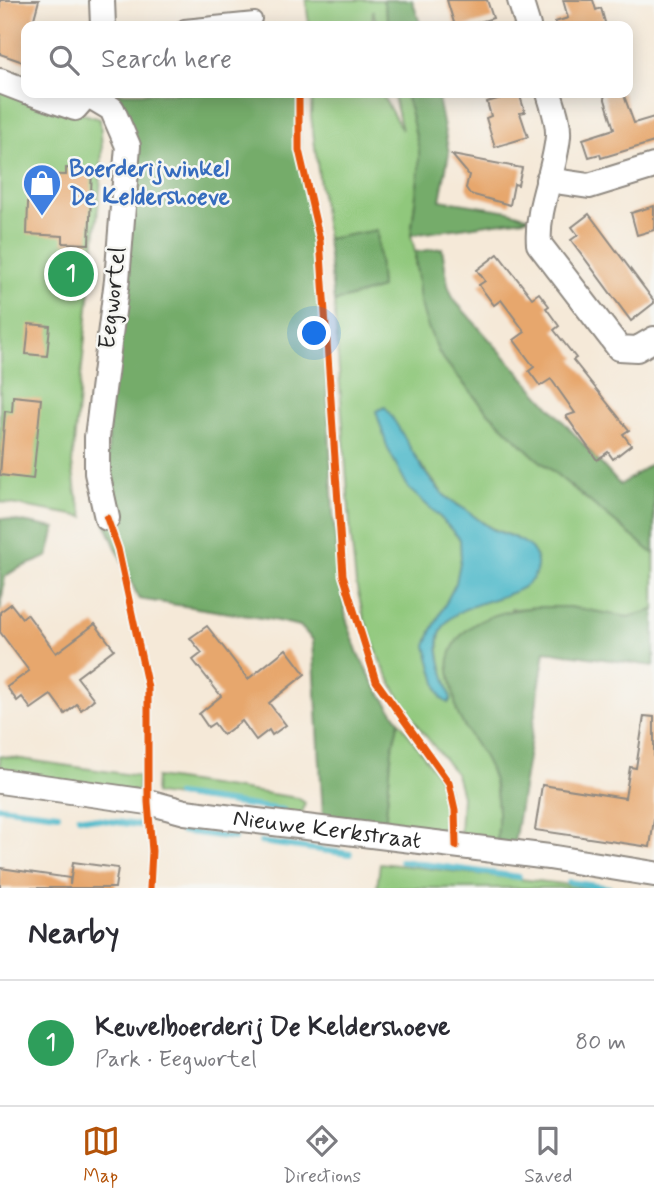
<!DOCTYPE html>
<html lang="en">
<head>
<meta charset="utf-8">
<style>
	:root { --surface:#fff; --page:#f7f7f7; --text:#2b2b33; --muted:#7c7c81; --line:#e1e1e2; --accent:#b45309 }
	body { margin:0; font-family:Mynerve,sans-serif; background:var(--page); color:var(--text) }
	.you { position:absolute; left:315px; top:334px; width:24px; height:24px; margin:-18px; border:5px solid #fff; border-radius:50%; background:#1a73e8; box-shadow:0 0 0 10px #1a73e833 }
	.badge { display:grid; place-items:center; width:46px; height:46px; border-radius:50%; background:var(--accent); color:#fff; font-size:23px; font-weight:700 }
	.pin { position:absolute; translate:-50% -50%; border:4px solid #fff; box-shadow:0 2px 7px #0006 }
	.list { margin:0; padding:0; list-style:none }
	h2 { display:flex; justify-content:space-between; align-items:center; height:91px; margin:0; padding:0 28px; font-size:30px }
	h2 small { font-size:23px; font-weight:400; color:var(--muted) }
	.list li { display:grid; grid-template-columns:46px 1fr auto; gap:21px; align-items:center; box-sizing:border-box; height:126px; padding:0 28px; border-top:2px solid var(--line) }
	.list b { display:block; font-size:26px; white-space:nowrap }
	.list p { margin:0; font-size:23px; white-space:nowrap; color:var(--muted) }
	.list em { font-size:23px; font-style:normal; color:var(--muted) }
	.icon { flex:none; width:38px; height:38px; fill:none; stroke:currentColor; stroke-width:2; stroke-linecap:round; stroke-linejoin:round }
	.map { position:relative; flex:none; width:654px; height:888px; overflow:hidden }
	.search { position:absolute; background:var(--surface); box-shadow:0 4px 18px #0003; left:21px; right:21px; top:21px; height:77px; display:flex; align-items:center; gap:18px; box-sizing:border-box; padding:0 24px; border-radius:14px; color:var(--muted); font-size:26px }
	.sheet { height:217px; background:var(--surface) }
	nav { display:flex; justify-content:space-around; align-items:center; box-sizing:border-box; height:98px; border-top:2px solid var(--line); background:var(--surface); font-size:19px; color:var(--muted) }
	nav a { display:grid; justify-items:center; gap:4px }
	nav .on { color:var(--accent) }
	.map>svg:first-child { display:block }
	.green { fill:#90c87b; stroke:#5e7a53; stroke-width:2; fill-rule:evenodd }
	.forest { fill:#74ac6b; stroke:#506c4b; stroke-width:2 }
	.water { fill:#4cb8c9; stroke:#3c727a; stroke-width:2 }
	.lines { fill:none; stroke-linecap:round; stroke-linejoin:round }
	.stream { stroke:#4cb8c9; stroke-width:6 }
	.building { fill:#e7a76d }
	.lane-casing { stroke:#908a82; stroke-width:16 }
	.street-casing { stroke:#908a82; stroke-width:28 }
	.lane { stroke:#fff; stroke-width:12 }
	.street { stroke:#fff; stroke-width:24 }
	.cycleway-casing { stroke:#f6f6f2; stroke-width:11 }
	.cycleway { stroke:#e8590c; stroke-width:7 }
	.labels { text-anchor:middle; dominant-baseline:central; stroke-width:5; stroke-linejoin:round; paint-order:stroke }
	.shop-label { font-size:24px; font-weight:bold; fill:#366cbe; stroke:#f6f6f2; text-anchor:start }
	.street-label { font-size:24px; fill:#2b2b2b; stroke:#f6f6f2 }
</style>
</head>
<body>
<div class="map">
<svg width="654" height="888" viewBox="0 0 654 888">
	<rect width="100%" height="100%" fill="#f6f6f2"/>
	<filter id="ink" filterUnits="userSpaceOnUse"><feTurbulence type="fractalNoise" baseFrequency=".0143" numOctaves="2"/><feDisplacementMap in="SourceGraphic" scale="14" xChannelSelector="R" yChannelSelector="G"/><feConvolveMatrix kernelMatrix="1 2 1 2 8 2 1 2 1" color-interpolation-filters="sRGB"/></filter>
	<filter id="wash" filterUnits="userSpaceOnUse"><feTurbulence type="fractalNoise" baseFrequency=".00686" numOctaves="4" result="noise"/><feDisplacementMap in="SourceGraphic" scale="28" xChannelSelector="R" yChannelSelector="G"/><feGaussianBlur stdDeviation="1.57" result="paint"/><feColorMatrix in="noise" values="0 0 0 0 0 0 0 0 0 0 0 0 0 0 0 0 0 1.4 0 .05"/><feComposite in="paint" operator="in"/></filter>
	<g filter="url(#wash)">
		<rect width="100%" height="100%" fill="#f5e9d8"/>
		<g class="green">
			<polygon points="306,0 383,0 390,26 377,26 373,10 372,26 309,26"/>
			<polygon points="0,88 100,119 102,149 100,190 72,464 76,493 84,517 0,502"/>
			<path d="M312 93H381L402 130 393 93H406L419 149V170L411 235 415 252V265L439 353 457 376 486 410 534 456 654 554V610L628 617 569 607 511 609 454 693C459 719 473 733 485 756 497 782 500 813 497 841L460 836 462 796 456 774 418 726 397 693 381 663 364 618 356 584 351 536 334 302 381 288 377 231 327 239 311 116ZM385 407 418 461 444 495 491 528 514 537 536 556C544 612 444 587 439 640 437 659 446 680 451 699L448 703 438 690 427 646 431 632 456 583 461 558 460 539 438 515Z"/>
			<polygon points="399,721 446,787 448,805 442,834 385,825 392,749"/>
			<polygon points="0,756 139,776 138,792 0,774"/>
			<polygon points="156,777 298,798 305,803 302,814 155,794"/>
			<polygon points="380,863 598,888 377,888"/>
		</g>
		<g class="forest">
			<polygon points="383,0 412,0 421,26 390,26"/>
			<polygon points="118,93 297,93 300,156 317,265 325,342 333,513 341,588 346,618 358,654 376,687 399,721 392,749 385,825 323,816 313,640 300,626 268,619 139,599 105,523 114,298"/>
			<polygon points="406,93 437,93 449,153 440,200 509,211 531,218 411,235 419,170 419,149"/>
			<polygon points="377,230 381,288 334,302 327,239"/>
			<polygon points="442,248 448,285 454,300 620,485 654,462 654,554 534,456 486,410 457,376 439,353 427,325 420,301 415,252"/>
			<path d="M0 518 55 528 48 556C33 565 18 565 5 577L0 611Z"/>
			<path d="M535 607H569L628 617 654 610V666L545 651 514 844 497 841C499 820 499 798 493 778 486 753 466 735 457 712 455 705 455 697 453 691 451 680 447 669 449 659 458 620 501 611 535 607Z"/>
		</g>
		<path class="water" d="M385 407C406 435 418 470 444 495 450 501 459 506 466 510 474 516 483 524 492 529 509 537 539 541 537 566 534 607 449 592 439 637 435 656 447 680 451 699L448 703 442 699 438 690 426 646 431 632 456 583 461 558 460 539 438 515 409 489 388 449 376 411Z"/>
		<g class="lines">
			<g class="stream">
				<polyline points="177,795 283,810"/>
				<polyline points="0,807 58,814"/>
				<polyline points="79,817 138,825"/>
				<polyline points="181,831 234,838"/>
				<polyline points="261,842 350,854"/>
				<polyline points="401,861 519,877"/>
				<polyline points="569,882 609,888"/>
			</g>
		</g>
		<g id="blocks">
			<g class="building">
				<polygon points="0,0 39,0 32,26 26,26 26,63 0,54"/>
				<polygon points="447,0 487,0 493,18 467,26 455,26"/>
				<polygon points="563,0 593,0 596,10 601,8 606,26 555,26 555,22 568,18"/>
				<polygon points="519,93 525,112 520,113 528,137 495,147 486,118 491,116 487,102"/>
				<polygon points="603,93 623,93 634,123 654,117 654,142 601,158 600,154 589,157 583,139 614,129"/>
				<polygon points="452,155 522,168 518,185 514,184 510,205 470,194 466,188 469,175"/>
				<polygon points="66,168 92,169 89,244 63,243 63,236 27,234 29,174 66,175"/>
				<polygon points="654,206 654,230 637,235 631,213"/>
				<polygon points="589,214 654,301 654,303 631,321 571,240 578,235 572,227"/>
				<polygon points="498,254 532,298 539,293 549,306 546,308 559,326 554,330 576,358 573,360 629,430 623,434 631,445 613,459 608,452 597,460 566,416 575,413 551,379 540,386 529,371 534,367 514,340 525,332 501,300 494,305 479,285 485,281 477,270"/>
				<polygon points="29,324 50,326 47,356 26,354"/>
				<polygon points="13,396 41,399 33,479 0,475 5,411 12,412"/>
				<polygon points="11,604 22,618 27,614 56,653 95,624 114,649 77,677 94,699 81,710 77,704 65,714 51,695 31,709 22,697 17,701 7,687 29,671 0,632 0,612"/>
				<polygon points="207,626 248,679 286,649 305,674 269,703 286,725 272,735 269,730 256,740 242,721 223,735 214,723 208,727 199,714 221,696 193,660 202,653 190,638"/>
				<polygon points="644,716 654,717 654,819 650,847 535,830 542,785 625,798 630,767 636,768"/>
				<polygon points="73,862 118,868 115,888 0,888 0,868 70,878 70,885"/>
			</g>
		</g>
	</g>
	<g filter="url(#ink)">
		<use href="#blocks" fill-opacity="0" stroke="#908a82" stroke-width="2"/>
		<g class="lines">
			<g class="lane-casing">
				<polyline id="lane" points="184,26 255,19"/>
			</g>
			<g class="street-casing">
				<g id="street">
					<polyline points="102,0 103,26"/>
					<polyline points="520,0 528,26"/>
					<polyline points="0,81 26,91"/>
					<polyline points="32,93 75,108 88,93"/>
					<path d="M549 93C553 107 559 121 558 136 555 173 536 207 539 244L619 348 637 349 654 339"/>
					<polyline points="87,94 112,109 128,146 117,280 97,437 97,473 107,518"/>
					<polyline points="548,180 589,186 654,166"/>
					<path id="s1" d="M0 781 148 802 185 812 549 857 654 874"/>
				</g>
			</g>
			<use href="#lane" class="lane"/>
			<use href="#street" class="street"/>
			<g class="cycleway-casing">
				<g id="cycleway">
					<polyline points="299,93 299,150 320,240 343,575 376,681 449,783 455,810 456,846"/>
					<polyline points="107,518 118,549 148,688 148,802 152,851 150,888"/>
				</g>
			</g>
			<use href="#cycleway" class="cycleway"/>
		</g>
	</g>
	<defs>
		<g id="shop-pin" transform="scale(2.0125)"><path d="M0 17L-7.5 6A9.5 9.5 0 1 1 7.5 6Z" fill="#3f7fe0" stroke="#f6f6f2"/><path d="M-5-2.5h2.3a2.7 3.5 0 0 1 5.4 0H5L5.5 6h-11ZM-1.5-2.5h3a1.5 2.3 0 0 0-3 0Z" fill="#fff"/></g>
	</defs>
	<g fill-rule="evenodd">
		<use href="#shop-pin" x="42" y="183"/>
	</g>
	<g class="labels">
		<g class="shop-label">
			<text x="69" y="169">Boerderijwinkel<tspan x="69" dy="28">De Keldershoeve</tspan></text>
		</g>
		<g class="street-label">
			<text transform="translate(113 298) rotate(-84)">Eegwortel</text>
			<text stroke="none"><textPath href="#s1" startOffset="331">Nieuwe Kerkstraat</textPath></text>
		</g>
	</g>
</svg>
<div class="you"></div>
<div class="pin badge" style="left:71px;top:274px;background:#2e9e5b">1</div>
<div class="search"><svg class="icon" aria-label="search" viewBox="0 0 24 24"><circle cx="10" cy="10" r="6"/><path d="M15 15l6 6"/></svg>Search here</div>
</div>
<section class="sheet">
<h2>Nearby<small></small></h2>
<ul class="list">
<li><span class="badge" style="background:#2e9e5b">1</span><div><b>Keuvelboerderij De Keldershoeve</b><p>Park · Eegwortel</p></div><em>80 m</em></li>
</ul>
</section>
<nav>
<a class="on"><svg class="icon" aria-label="map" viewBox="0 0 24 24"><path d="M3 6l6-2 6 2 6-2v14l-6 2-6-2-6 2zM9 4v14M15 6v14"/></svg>Map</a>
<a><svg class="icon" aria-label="directions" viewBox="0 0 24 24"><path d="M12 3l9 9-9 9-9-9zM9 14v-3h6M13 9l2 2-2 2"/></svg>Directions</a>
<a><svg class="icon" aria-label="saved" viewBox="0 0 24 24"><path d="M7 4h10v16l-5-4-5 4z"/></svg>Saved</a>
</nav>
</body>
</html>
